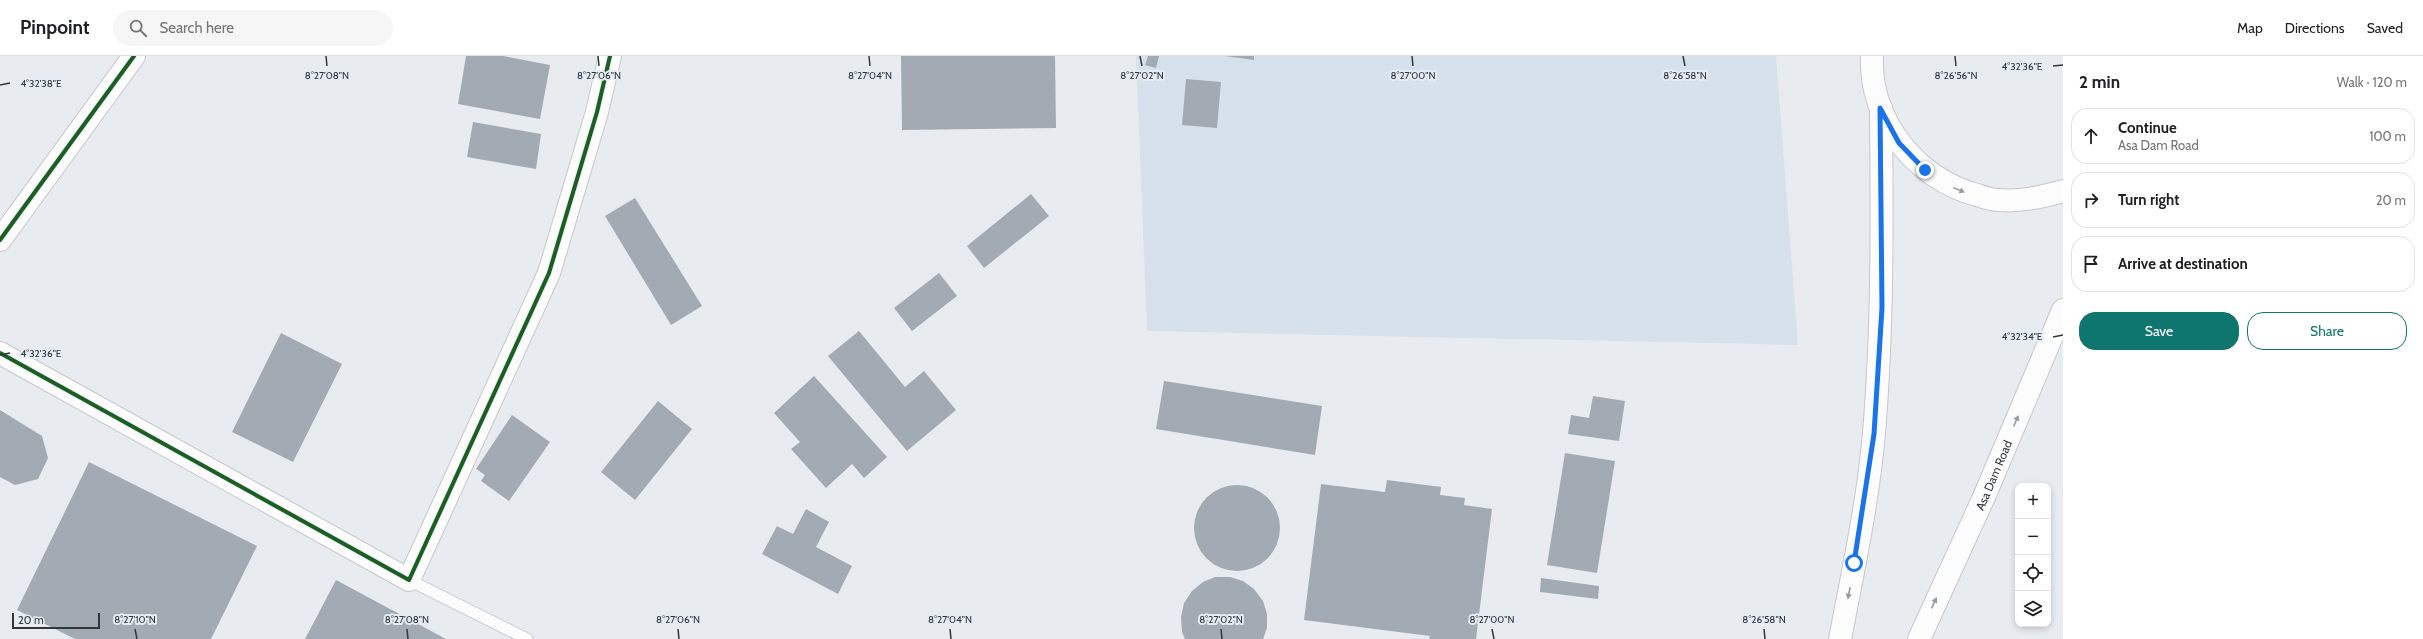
<!DOCTYPE html>
<html lang="en">
<head>
<meta charset="utf-8">
<style>
	:root { --surface:#fff; --page:#f6f6f6; --text:#202124; --muted:#757577; --line:#e0e0e0; --accent:#0f766e }
	body { margin:0; font-family:Cabin,sans-serif; background:var(--page); color:var(--text) }
	.controls { position:absolute; right:12px; bottom:12px; display:grid; overflow:hidden; border-radius:8px; box-shadow:0 2px 6px #0003 }
	.controls button { width:36px; height:36px; display:grid; place-items:center; padding:0; border:0; border-bottom:1px solid var(--line); background:var(--surface); color:var(--text); font:20px sans-serif }
	.scale { position:absolute; left:12px; bottom:10px; width:88px; box-sizing:border-box; padding-left:4px; border:2px solid #34373a; border-top:0; font-size:11px; line-height:14px; white-space:nowrap; color:#34373a; -webkit-text-stroke:3px #e4ecf5; paint-order:stroke }
	.stop { position:absolute; width:12px; height:12px; margin:-9px; border:3px solid #1a73e8; border-radius:50%; background:#fff }
	.stop.end { background:#1a73e8; border-color:#fff; box-shadow:0 1px 4px #0008 }
	.list { margin:0; padding:0; list-style:none }
	h2 { display:flex; justify-content:space-between; align-items:center; height:52px; margin:0; padding:0 16px; font-size:17px }
	h2 small { font-size:13px; font-weight:400; color:var(--muted) }
	.list li { display:grid; grid-template-columns:26px 1fr auto; gap:12px; align-items:center; box-sizing:border-box; height:56px; margin:0 8px 8px; padding:0 8px; border:1px solid var(--line); border-radius:16px }
	.list b { display:block; font-size:15px; white-space:nowrap }
	.list p { margin:0; font-size:13px; white-space:nowrap; color:var(--muted) }
	.list em { font-size:13px; font-style:normal; color:var(--muted) }
	.actions { display:flex; gap:8px; padding:12px 16px }
	.actions a { flex:1; padding:9px 0; border:1px solid var(--accent); border-radius:16px; text-align:center; font-size:14px; color:var(--accent) }
	.actions .main { background:var(--accent); color:#fff }
	.icon { flex:none; width:22px; height:22px; fill:none; stroke:currentColor; stroke-width:2; stroke-linecap:round; stroke-linejoin:round }
	.map { position:relative; flex:none; width:2063px; height:583px; overflow:hidden }
	header { display:flex; align-items:center; gap:24px; box-sizing:border-box; height:56px; padding:0 20px; background:var(--surface); border-bottom:1px solid var(--line) }
	header strong { font-size:19px }
	nav { display:flex; gap:22px; margin-inline-start:auto; font-size:14px }
	.search { width:280px; height:36px; background:var(--page); display:flex; align-items:center; gap:10px; box-sizing:border-box; padding:0 14px; border-radius:22px; color:var(--muted); font-size:15px }
	main { display:flex }
	aside { flex:1; background:var(--surface) }
	.map>svg:first-child { display:block }
	.built { fill:#d7e1eb }
	.building { fill:#a2abb4 }
	.lines { fill:none; stroke-linecap:round; stroke-linejoin:round }
	.lane-casing { stroke:#c4c8cc; stroke-width:13 }
	.street-casing { stroke:#c4c8cc; stroke-width:24 }
	.primary-casing { stroke:#c4c8cc; stroke-width:24 }
	.lane { stroke:#fcfcfd; stroke-width:11 }
	.street { stroke:#fcfcfd; stroke-width:22 }
	.primary { stroke:#fcfcfd; stroke-width:22 }
	.cycleway-casing { stroke:#e4ecf5; stroke-width:6 }
	.cycleway { stroke:#1b5e20; stroke-width:4 }
	.oneway { fill:#989a9c }
	.route { stroke:#1a73e8; stroke-width:5 }
	.ticks { fill:none; stroke:#34373a; stroke-width:1.5 }
	.labels { text-anchor:middle; dominant-baseline:central; stroke-width:4; stroke-linejoin:round; paint-order:stroke }
	.street-label { font-size:12px; fill:#34373a; stroke:#e4ecf5 }
	.ticks-label { font-size:10px; text-anchor:middle; fill:#34373a; stroke:#e4ecf5; stroke-width:4; stroke-linejoin:round; paint-order:stroke }
</style>
</head>
<body>
<header>
<strong>Pinpoint</strong>
<div class="search"><svg class="icon" aria-label="search" viewBox="0 0 24 24"><circle cx="10" cy="10" r="6"/><path d="M15 15l6 6"/></svg>Search here</div>
<nav><a>Map</a><a>Directions</a><a>Saved</a></nav>
</header>
<main>
<div class="map">
<svg width="2063" height="583" viewBox="0 0 2063 583">
	<rect width="100%" height="100%" fill="#e8ecf1"/>
	<polygon class="built" points="1136,0 1776,0 1798,289 1147,275"/>
	<g class="building">
		<polygon points="466,0 503,0 550,9 540,63 458,48"/>
		<polygon points="901,0 1055,0 1056,72 902,74"/>
		<polygon points="1148,0 1159,0 1156,12 1145,9"/>
		<polygon points="1225,0 1254,0 1254,4"/>
		<polygon points="1186,23 1221,26 1217,72 1182,69"/>
		<polygon points="473,66 541,78 536,113 467,101"/>
		<polygon points="1031,138 1049,160 984,212 967,190"/>
		<polygon points="635,142 702,250 671,269 605,160"/>
		<polygon points="939,217 957,240 912,275 894,252"/>
		<polygon points="859,275 905,331 924,315 956,354 907,395 828,300"/>
		<polygon points="281,277 342,308 293,406 232,376"/>
		<polygon points="814,320 887,401 864,422 852,408 826,432 791,393 800,386 774,357"/>
		<polygon points="1164,325 1322,350 1315,399 1156,373"/>
		<polygon points="1593,340 1625,345 1619,385 1568,378 1571,359 1589,362"/>
		<polygon points="658,345 692,373 635,444 601,416"/>
		<polygon points="0,354 42,380 48,402 38,423 15,429 0,421"/>
		<polygon points="512,359 550,386 509,445 481,425 485,419 476,413"/>
		<polygon points="1565,397 1615,405 1597,517 1547,509"/>
		<polygon points="89,406 257,490 211,583 75,583 17,554"/>
		<polygon points="1387,424 1441,431 1440,439 1465,442 1464,449 1492,453 1476,583 1429,583 1430,580 1304,564 1321,428 1385,436"/>
		<circle cx="1237" cy="472" r="43"/>
		<polygon points="806,453 829,466 816,491 852,510 838,538 762,498 777,470 793,478"/>
		<polygon points="1215,521 1230,521 1243,525 1254,533 1263,545 1267,558 1267,572 1263,583 1185,583 1182,576 1181,561 1184,547 1192,535 1203,526"/>
		<polygon points="1541,522 1599,530 1598,543 1540,536"/>
		<polygon points="336,524 446,583 305,583"/>
	</g>
	<g class="lines">
		<g class="lane-casing">
			<polyline id="lane" points="409,524 527,583"/>
		</g>
		<g class="street-casing">
			<g id="street">
				<polyline points="0,184 134,0"/>
				<polyline points="0,297 409,524 549,217 597,56 610,0"/>
			</g>
		</g>
		<g class="primary-casing">
			<g id="primary">
				<path d="M1872 0C1869 64 1916 123 1977 139 1983 141 1991 144 1998 144 2021 146 2041 141 2063 135"/>
				<path d="M1840 583C1853 515 1868 446 1874 377 1883 267 1882 162 1881 52"/>
				<path id="s1" d="M1919 583 1984 441 2063 254"/>
			</g>
		</g>
		<use href="#lane" class="lane"/>
		<use href="#street" class="street"/>
		<use href="#primary" class="primary"/>
		<g class="cycleway-casing">
			<g id="cycleway">
				<polyline points="0,184 134,0"/>
				<polyline points="0,297 409,524 549,217 597,56 610,0"/>
			</g>
		</g>
		<use href="#cycleway" class="cycleway"/>
	</g>
	<defs><path id="oneway-solid" d="M-6-.8H1V-3.2L6.5 0L1 3.2V.8H-6Z"/></defs>
	<g class="oneway">
		<use href="#oneway-solid" transform="translate(1959 134) rotate(22)"/>
		<use href="#oneway-solid" transform="translate(2016 365) rotate(-67)"/>
		<use href="#oneway-solid" transform="translate(1849 537) rotate(101)"/>
		<use href="#oneway-solid" transform="translate(1934 547) rotate(-65)"/>
	</g>
	<g class="lines">
		<polyline class="route" points="1854,507 1874,378 1882,252 1880,52 1899,87 1925,114"/>
	</g>
	<path class="ticks" d="M326 0 327 10M598 0 599 10M869 0 870 10M1140 0 1142 10M1412 0 1413 10M1683 0 1685 10M1955 0 1956 10M2053 10 2063 9M0 29 10 27M2053 281 2063 279M0 299 10 297M135 573 137 583M407 573 408 583M678 573 679 583M950 573 951 583M1221 573 1222 583M1492 573 1494 583M1764 573 1765 583"/>
	<g class="labels">
		<g class="street-label">
			<text stroke="none"><textPath href="#s1" startOffset="180">Asa Dam Road</textPath></text>
		</g>
	</g>
	<g class="ticks-label">
		<text x="2022" y="14">4°32'36"E</text>
		<text x="327" y="23">8°27'08"N</text>
		<text x="599" y="23">8°27'06"N</text>
		<text x="870" y="23">8°27'04"N</text>
		<text x="1142" y="23">8°27'02"N</text>
		<text x="1413" y="23">8°27'00"N</text>
		<text x="1685" y="23">8°26'58"N</text>
		<text x="1956" y="23">8°26'56"N</text>
		<text x="41" y="31">4°32'38"E</text>
		<text x="2022" y="284">4°32'34"E</text>
		<text x="41" y="301">4°32'36"E</text>
		<text x="135" y="567">8°27'10"N</text>
		<text x="407" y="567">8°27'08"N</text>
		<text x="678" y="567">8°27'06"N</text>
		<text x="950" y="567">8°27'04"N</text>
		<text x="1221" y="567">8°27'02"N</text>
		<text x="1492" y="567">8°27'00"N</text>
		<text x="1764" y="567">8°26'58"N</text>
	</g>
</svg>
<div class="controls">
<button>+</button>
<button>−</button>
<button><svg class="icon" aria-label="locate" viewBox="0 0 24 24"><circle cx="12" cy="12" r="6"/><path d="M12 2v4M12 18v4M2 12h4M18 12h4"/></svg></button>
<button><svg class="icon" aria-label="layers" viewBox="0 0 24 24"><path d="M12 4l9 5-9 5-9-5zM3 14l9 5 9-5"/></svg></button>
</div>
<div class="scale">20 m</div>
<div class="stop" style="left:1854px;top:507px"></div>
<div class="stop end" style="left:1925px;top:114px"></div>
</div>
<aside>
<h2>2 min<small>Walk · 120 m</small></h2>
<ul class="list">
<li><svg class="icon" aria-label="ahead" viewBox="0 0 24 24"><path d="M12 20V5M6 11l6-6 6 6"/></svg><div><b>Continue</b><p>Asa Dam Road</p></div><em>100 m</em></li>
<li><svg class="icon" aria-label="right" viewBox="0 0 24 24"><path d="M7 20v-9h11M14 6l5 5-5 5"/></svg><div><b>Turn right</b></div><em>20 m</em></li>
<li><svg class="icon" aria-label="arrive" viewBox="0 0 24 24"><path d="M6 21V4h12l-3 4 3 4H6"/></svg><div><b>Arrive at destination</b></div></li>
</ul>
<div class="actions"><a class="main">Save</a><a>Share</a></div>
</aside>
</main>
</body>
</html>
